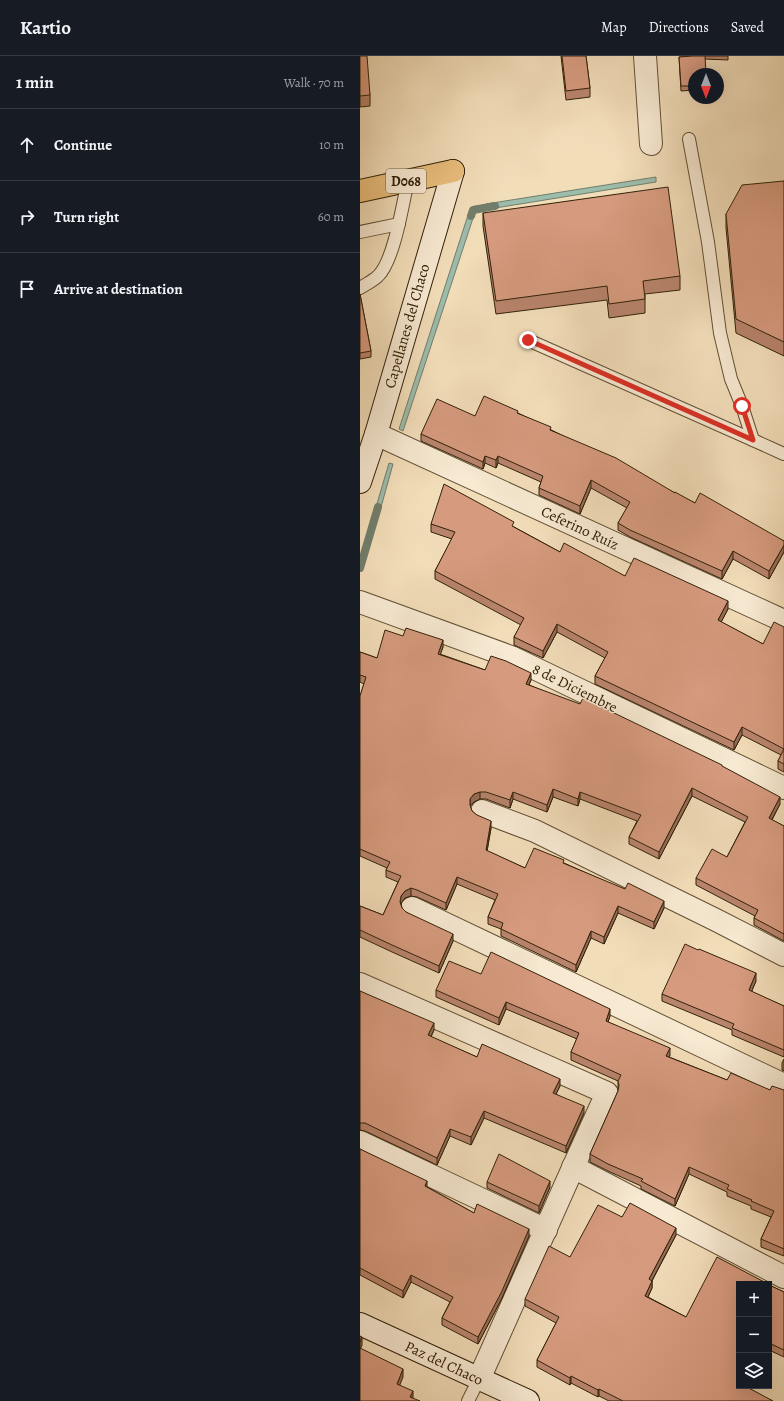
<!DOCTYPE html>
<html lang="en">
<head>
<meta charset="utf-8">
<style>
	:root { --surface:#171b24; --page:#20242c; --text:#f1f3f6; --muted:#9ea1a6; --line:#363941 }
	body { margin:0; font-family:Alegreya,serif; background:var(--page); color:var(--text) }
	.controls { position:absolute; right:12px; bottom:12px; display:grid; overflow:hidden; border-radius:0px; box-shadow:0 4px 16px #0002 }
	.controls button { width:36px; height:36px; display:grid; place-items:center; padding:0; border:0; border-bottom:1px solid var(--line); background:var(--surface); color:var(--text); font:20px sans-serif }
	.compass { position:absolute; left:328px; top:12px; width:36px; height:36px; border-radius:50%; background:var(--surface); box-shadow:0 4px 16px #0002; rotate:180deg }
	.stop { position:absolute; width:12px; height:12px; margin:-9px; border:3px solid #d93025; border-radius:50%; background:#fff }
	.stop.end { background:#d93025; border-color:#fff; box-shadow:0 1px 4px #0008 }
	.list { margin:0; padding:0; list-style:none }
	h2 { display:flex; justify-content:space-between; align-items:center; height:52px; margin:0; padding:0 16px; font-size:17px }
	h2 small { font-size:13px; font-weight:400; color:var(--muted) }
	.list li { display:grid; grid-template-columns:26px 1fr auto; gap:12px; align-items:center; box-sizing:border-box; height:72px; padding:0 16px; border-top:1px solid var(--line) }
	.list b { display:block; font-size:15px; white-space:nowrap }
	.list em { font-size:13px; font-style:normal; color:var(--muted) }
	.icon { flex:none; width:22px; height:22px; fill:none; stroke:currentColor; stroke-width:2; stroke-linecap:round; stroke-linejoin:round }
	.map { position:relative; flex:none; width:424px; height:1345px; overflow:hidden }
	header { display:flex; align-items:center; gap:24px; box-sizing:border-box; height:56px; padding:0 20px; background:var(--surface); border-bottom:1px solid var(--line) }
	header strong { font-size:19px }
	nav { display:flex; gap:22px; margin-inline-start:auto; font-size:14px }
	main { display:flex }
	aside { flex:1; background:var(--surface) }
	.map>svg:first-child { display:block }
	.water { fill:#9cbcac; stroke:#727e6b }
	.lines { fill:none; stroke-linecap:round; stroke-linejoin:round }
	.stream { stroke:#727e6b; stroke-width:8 }
	.lane-casing { stroke:#625035; stroke-width:14 }
	.street-casing { stroke:#625035; stroke-width:24 }
	.secondary-casing { stroke:#322109; stroke-width:24 }
	.primary-casing { stroke:#322109; stroke-width:24 }
	.lane { stroke:#f7e9d2; stroke-width:12 }
	.street { stroke:#f7e9d2; stroke-width:22 }
	.secondary { stroke:#f7e9d2; stroke-width:22 }
	.primary { stroke:#e9be7c; stroke-width:22 }
	.wall { fill:#b8846c; stroke:#322109 }
	.shaded-wall { fill:#966c58; stroke:#322109 }
	.building { fill:#d69a7e; stroke:#322109 }
	.route { stroke:#d93025; stroke-width:5 }
	.labels { text-anchor:middle; dominant-baseline:central; stroke-width:3; stroke-linejoin:round; paint-order:stroke }
	.shield { fill:#f7e9d2; stroke:#6d5d45; stroke-width:1 }
	.shield-label { font-size:14px; font-weight:bold; fill:#322109 }
	.street-label { font-size:15px; fill:#322109; stroke:#f7e9d2 }
</style>
</head>
<body>
<header>
<strong>Kartio</strong>
<nav><a>Map</a><a>Directions</a><a>Saved</a></nav>
</header>
<main>
<aside>
<h2>1 min<small>Walk · 70 m</small></h2>
<ul class="list">
<li><svg class="icon" aria-label="ahead" viewBox="0 0 24 24"><path d="M12 20V5M6 11l6-6 6 6"/></svg><div><b>Continue</b></div><em>10 m</em></li>
<li><svg class="icon" aria-label="right" viewBox="0 0 24 24"><path d="M7 20v-9h11M14 6l5 5-5 5"/></svg><div><b>Turn right</b></div><em>60 m</em></li>
<li><svg class="icon" aria-label="arrive" viewBox="0 0 24 24"><path d="M6 21V4h12l-3 4 3 4H6"/></svg><div><b>Arrive at destination</b></div></li>
</ul>
</aside>
<div class="map">
<svg width="424" height="1345" viewBox="0 0 424 1345">
	<rect width="100%" height="100%" fill="#f2ddb9"/>
	<filter id="stains"><feTurbulence type="fractalNoise" baseFrequency=".005" numOctaves="4"/><feColorMatrix values="0 0 0 0 .2 0 0 0 0 .09 0 0 0 0 .02 0 0 0 .5 -.17"/></filter>
	<radialGradient id="worn" r=".72"><stop offset=".6" stop-color="#630" stop-opacity="0"/><stop offset="1" stop-color="#630" stop-opacity=".3"/></radialGradient>
	<g class="water">
		<polygon points="296,121 296,126 123,154 126,148"/>
		<polygon points="117,150 43,375 39,373 109,156 113,151"/>
		<polygon points="29,407 33,408 18,462 13,461"/>
	</g>
	<g class="lines">
		<g class="stream">
			<polyline points="111,160 113,154 135,150"/>
			<polyline points="0,512 18,451"/>
		</g>
		<g class="lane-casing">
			<g id="lane">
				<polyline points="329,83 348,186 360,277 371,323 382,350 393,384 424,398"/>
				<polyline points="0,176 39,168"/>
				<path d="M0 232C6 228 13 225 18 220 34 205 43 147 48 124"/>
				<polyline points="168,284 393,384"/>
				<polyline points="108,1345 119,1323"/>
			</g>
		</g>
		<g class="street-casing">
			<g id="street">
				<polyline points="285,0 291,88"/>
				<polyline points="16,378 424,565"/>
				<polyline points="0,546 151,601 424,732"/>
				<polyline points="122,755 175,775 356,864 424,899"/>
				<polyline points="52,852 424,1029"/>
				<path d="M0 928 247 1037C203 1132 162 1228 119 1323"/>
				<polyline points="0,1086 186,1174"/>
				<polyline points="213,1111 424,1221"/>
			</g>
		</g>
		<g class="secondary-casing">
			<g id="secondary">
				<polyline points="0,426 16,378 93,115"/>
				<polyline points="0,1268 168,1345"/>
			</g>
		</g>
		<g class="primary-casing">
			<polyline id="primary" points="0,135 93,115"/>
		</g>
		<use href="#lane" class="lane"/>
		<use href="#street" class="street"/>
		<use href="#secondary" class="secondary"/>
		<use href="#primary" class="primary"/>
	</g>
	<g class="wall">
		<polygon points="0,0 10,39 10,50 0,51"/>
		<polygon points="201,0 226,0 230,32 230,41 206,44"/>
		<polygon points="332,0 368,0 368,4 345,3 334,18 334,34 321,35 319,1"/>
		<polygon points="424,125 424,300 376,277 366,172 366,158"/>
		<polygon points="123,157 320,220 320,234 285,238 285,257 249,262 247,244 136,258 123,170"/>
		<polygon points="0,238 11,295 11,301 0,303"/>
		<polygon points="158,357 335,447 424,485 424,496 409,523 373,503 362,523 270,481 258,474 258,467 267,452 231,432 220,458 179,439 179,432 181,426 138,407 136,412 125,407 123,413 61,385 61,378 115,360"/>
		<polygon points="71,468 154,471 200,496 265,520 368,553 361,566 403,588 424,571 424,716 418,713 418,705 421,699 382,679 374,694 235,628 235,620 245,602 197,576 183,602 154,589 154,581 161,569 75,523 75,515 92,483 71,476"/>
		<polygon points="83,591 80,598 125,614 171,624 169,629 362,711 420,748 412,764 424,770 424,885 394,869 394,862 395,860 336,829 336,822 367,801 385,766 332,740 299,803 269,788 269,781 277,765 220,743 218,750 193,741 187,756 153,743 150,752 126,743 120,743 114,746 110,750 112,755 131,772 127,795 165,812 204,807 304,852 294,873 258,857 244,888 231,882 216,916 141,880 141,873 128,868 128,861 135,844 97,828 86,854 57,841 51,840 45,842 41,847 42,852 46,856 93,885 79,917 32,896 0,881 0,850 23,859 38,826 26,821 26,814 27,812 0,800 0,640 4,628 0,626 0,596 17,602"/>
		<polygon points="121,918 250,960 248,966 310,999 309,1001 367,1024 410,1034 424,1034 424,1200 401,1191 401,1183 411,1161 391,1153 391,1150 367,1140 367,1136 329,1118 315,1150 281,1133 281,1130 248,1115 230,1106 230,1098 258,1035 258,1025 211,1004 211,996 217,983 146,953 139,969 76,941 76,934"/>
		<polygon points="396,925 391,936 424,950 424,1001 372,979 372,974 302,945 302,938"/>
		<polygon points="0,935 74,974 71,981 117,1001 200,1030 196,1038 224,1057 206,1097 124,1062 111,1089 90,1080 77,1109 5,1075 0,1074"/>
		<polygon points="424,1003 424,1015 422,1014 422,1007"/>
		<polygon points="0,1093 67,1131 114,1157 169,1180 142,1242 118,1288 82,1269 82,1262 90,1246 51,1226 43,1242 0,1219"/>
		<polygon points="127,1126 190,1131 179,1157 127,1132"/>
		<polygon points="262,1161 316,1179 292,1225 292,1232 288,1241 326,1261 379,1330 413,1345 249,1345 239,1340 238,1341 211,1327 210,1329 177,1311 177,1304 196,1267 165,1250 165,1243 210,1201"/>
		<polygon points="409,1229 424,1236 424,1301 409,1294"/>
	</g>
	<g class="shaded-wall">
		<polygon points="125,400 125,407 123,413 123,406"/>
		<polygon points="138,400 138,407 136,412 136,404"/>
		<polygon points="231,424 231,432 220,458 220,450"/>
		<polygon points="424,489 424,496 409,523 409,515"/>
		<polygon points="373,495 373,503 362,523 362,515"/>
		<polygon points="368,545 368,553 358,572 358,564"/>
		<polygon points="197,568 197,576 183,602 183,595"/>
		<polygon points="83,584 83,591 78,605 78,598"/>
		<polygon points="171,617 171,624 166,635 166,628"/>
		<polygon points="382,671 382,679 374,694 374,686"/>
		<polygon points="332,732 332,740 299,803 299,796"/>
		<polygon points="193,733 193,741 187,756 187,749"/>
		<polygon points="120,736 120,743 114,746 110,750 110,757 110,743 114,738"/>
		<polygon points="153,736 153,743 150,752 150,744"/>
		<polygon points="220,736 220,743 218,750 218,743"/>
		<polygon points="420,741 420,748 409,769 409,762"/>
		<polygon points="131,765 131,772 126,801 126,794"/>
		<polygon points="97,821 97,828 86,854 86,847"/>
		<polygon points="51,832 51,840 45,842 41,847 40,853 40,846 41,840 45,835"/>
		<polygon points="304,845 304,852 294,873 294,866"/>
		<polygon points="258,850 258,857 244,888 244,881"/>
		<polygon points="231,875 231,882 216,916 216,909"/>
		<polygon points="93,878 93,885 79,917 79,910"/>
		<polygon points="396,917 396,925 389,942 389,934"/>
		<polygon points="146,946 146,953 139,969 139,962"/>
		<polygon points="250,953 250,960 246,972 246,965"/>
		<polygon points="74,967 74,974 68,986 68,979"/>
		<polygon points="310,992 310,999 306,1007 306,1000"/>
		<polygon points="200,1023 200,1030 193,1044 193,1037"/>
		<polygon points="224,1050 224,1057 206,1097 206,1090"/>
		<polygon points="124,1055 124,1062 111,1089 111,1081"/>
		<polygon points="90,1073 90,1080 77,1109 77,1102"/>
		<polygon points="329,1111 329,1118 315,1150 315,1143"/>
		<polygon points="67,1125 67,1132 65,1130"/>
		<polygon points="190,1125 190,1131 179,1157 179,1150"/>
		<polygon points="316,1172 316,1179 289,1230 289,1223"/>
		<polygon points="169,1173 169,1180 142,1242 118,1288 118,1281"/>
		<polygon points="51,1219 51,1226 43,1242 43,1235"/>
		<polygon points="292,1225 292,1232 285,1247 285,1240"/>
		<polygon points="2,1281 2,1289 0,1294 0,1286"/>
		<polygon points="43,1313 43,1321 37,1336 37,1328"/>
		<polygon points="211,1320 211,1327 210,1329 210,1322"/>
		<polygon points="239,1333 239,1340 238,1341 238,1334"/>
		<polygon points="53,1335 53,1344 50,1341"/>
	</g>
	<g class="building">
		<polygon points="0,0 7,0 10,39 0,40"/>
		<polygon points="202,0 226,0 230,32 206,35"/>
		<polygon points="332,0 345,0 346,18 334,18 334,30 321,30 319,1"/>
		<polygon points="424,125 424,286 376,263 366,158 382,129"/>
		<polygon points="308,131 320,220 283,225 285,243 249,248 247,230 136,245 123,157"/>
		<polygon points="0,238 11,295 0,297"/>
		<polygon points="124,340 158,355 157,357 191,371 190,374 256,402 315,437 315,436 335,447 340,437 424,485 424,489 409,515 373,495 362,515 270,474 258,467 270,446 231,424 220,450 179,432 183,420 138,400 136,404 125,400 123,406 61,378 77,343 115,360"/>
		<polygon points="84,428 154,466 152,470 200,496 204,487 265,520 274,502 368,545 358,564 403,588 414,566 424,571 424,693 382,671 374,686 235,620 248,596 197,568 183,595 154,581 164,562 75,515 95,476 71,468"/>
		<polygon points="46,572 83,584 78,598 125,614 131,600 146,605 171,617 166,628 220,648 223,642 362,709 362,710 420,741 409,762 424,770 424,878 394,862 398,854 336,822 352,793 367,801 388,761 332,732 299,796 269,781 281,759 220,736 218,743 193,733 187,749 153,736 150,744 126,736 120,736 114,738 110,743 110,749 112,755 117,759 131,765 126,794 165,812 174,792 204,804 203,807 265,833 268,827 304,845 294,866 258,850 244,881 231,875 216,909 141,873 143,867 128,861 138,838 97,821 86,847 57,834 51,832 45,835 41,840 40,846 42,852 46,856 93,878 79,910 32,889 0,874 0,850 23,859 41,820 26,814 30,806 0,793 0,640 6,621 0,619 0,596 17,602 25,574 43,580"/>
		<polygon points="424,693 424,708 418,705"/>
		<polygon points="325,888 338,894 339,893 396,917 389,934 424,950 424,994 372,972 374,968 302,938"/>
		<polygon points="131,896 250,953 246,965 310,992 306,1000 367,1024 371,1017 410,1034 412,1030 424,1034 424,1193 401,1183 414,1155 391,1145 392,1144 367,1133 369,1129 329,1111 315,1143 281,1125 283,1123 248,1108 230,1098 258,1035 259,1029 258,1025 261,1019 211,996 219,977 146,946 139,962 76,934 89,905 121,918"/>
		<polygon points="0,935 74,967 68,979 117,1001 122,988 200,1023 193,1037 224,1050 206,1090 124,1055 111,1081 90,1073 77,1102 5,1067 0,1067"/>
		<polygon points="0,1093 67,1125 65,1130 114,1157 117,1148 169,1173 142,1235 118,1281 82,1262 93,1241 51,1219 43,1235 0,1212"/>
		<polygon points="139,1098 190,1125 179,1150 127,1126"/>
		<polygon points="270,1147 316,1172 289,1223 292,1225 285,1240 326,1261 357,1201 408,1228 379,1228 379,1330 385,1330 413,1345 263,1345 239,1333 238,1334 211,1320 210,1322 177,1304 199,1261 165,1243 189,1190 210,1201 238,1149 262,1161"/>
		<polygon points="409,1229 424,1236 424,1294 409,1287"/>
		<polygon points="0,1280 2,1281 0,1286"/>
		<polygon points="0,1292 43,1313 37,1328 53,1335 50,1341 60,1345 0,1345"/>
	</g>
	<g class="lines">
		<polyline class="route" points="168,284 393,384 382,350"/>
	</g>
	<g class="labels">
		<rect class="shield" x="26" y="113" width="40" height="24" rx="3"/>
		<g class="shield-label">
			<text x="46" y="125">D068</text>
		</g>
		<g class="street-label">
			<text transform="translate(47 270) rotate(-74)">Capellanes del Chaco</text>
			<text transform="translate(220 472) rotate(25)">Ceferino Ruíz</text>
			<text transform="translate(215 632) rotate(26)">8 de Diciembre</text>
			<text transform="translate(84 1307) rotate(25)">Paz del Chaco</text>
		</g>
	</g>
	<rect width="100%" height="100%" filter="url(#stains)"/>
	<rect width="100%" height="100%" fill="url(#worn)"/>
</svg>
<div class="controls">
<button>+</button>
<button>−</button>
<button><svg class="icon" aria-label="layers" viewBox="0 0 24 24"><path d="M12 4l9 5-9 5-9-5zM3 14l9 5 9-5"/></svg></button>
</div>
<svg class="compass" viewBox="-18 -18 36 36"><path d="M0-13l5 13h-10z" fill="#e53935"/><path d="M0 13l5-13h-10z" fill="#9ea1a6"/></svg>
<div class="stop" style="left:382px;top:350px"></div>
<div class="stop end" style="left:168px;top:284px"></div>
</div>
</main>
</body>
</html>
